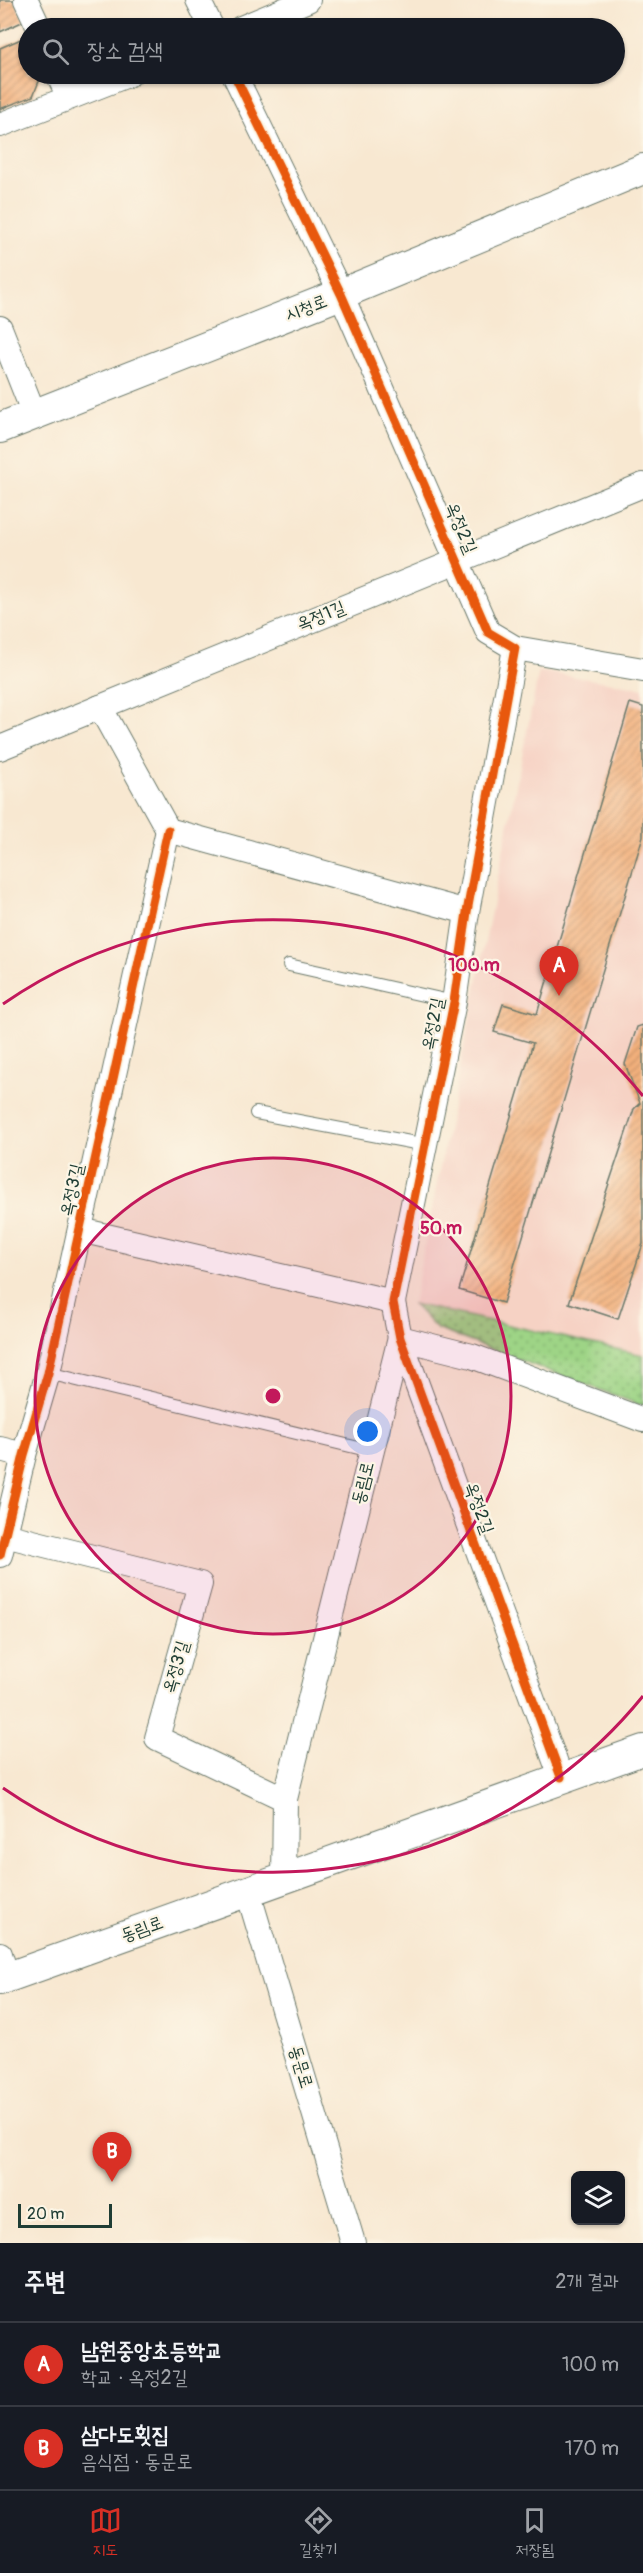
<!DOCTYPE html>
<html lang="ko">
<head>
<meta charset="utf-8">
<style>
	:root { --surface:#171b24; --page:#20242c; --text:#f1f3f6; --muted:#9ea1a6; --line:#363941; --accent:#d93025 }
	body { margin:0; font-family:Pangolin,"Poor Story",sans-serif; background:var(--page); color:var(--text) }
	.controls { position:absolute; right:18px; bottom:18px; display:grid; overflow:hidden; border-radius:9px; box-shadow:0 2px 4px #0004 }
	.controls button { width:54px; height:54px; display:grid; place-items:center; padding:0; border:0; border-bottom:2px solid var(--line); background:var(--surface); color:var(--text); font:30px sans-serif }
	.scale { position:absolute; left:18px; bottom:15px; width:94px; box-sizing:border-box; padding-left:6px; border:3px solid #1f3d34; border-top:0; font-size:16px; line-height:21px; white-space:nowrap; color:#1f3d34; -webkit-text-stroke:4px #fcf5e5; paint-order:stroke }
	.you { position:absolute; left:368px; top:1432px; width:21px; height:21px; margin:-15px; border:4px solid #fff; border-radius:50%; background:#1a73e8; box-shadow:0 0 0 9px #1a73e833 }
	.badge { display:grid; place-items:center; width:39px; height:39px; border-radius:50%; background:var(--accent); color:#fff; font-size:20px; font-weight:700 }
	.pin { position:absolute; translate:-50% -50px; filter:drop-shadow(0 2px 3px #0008) }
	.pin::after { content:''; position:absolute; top:32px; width:21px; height:18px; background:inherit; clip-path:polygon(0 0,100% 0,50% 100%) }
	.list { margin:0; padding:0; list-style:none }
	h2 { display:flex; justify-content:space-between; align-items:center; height:78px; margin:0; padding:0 24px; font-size:26px }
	h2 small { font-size:20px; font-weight:400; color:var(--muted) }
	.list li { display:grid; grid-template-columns:39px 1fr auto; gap:18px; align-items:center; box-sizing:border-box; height:84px; padding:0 24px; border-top:2px solid var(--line) }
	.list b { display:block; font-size:22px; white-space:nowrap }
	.list p { margin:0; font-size:20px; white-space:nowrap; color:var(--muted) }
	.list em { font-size:20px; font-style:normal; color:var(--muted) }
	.icon { flex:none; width:33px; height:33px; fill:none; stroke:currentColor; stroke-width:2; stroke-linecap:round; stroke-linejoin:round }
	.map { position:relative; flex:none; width:643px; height:2243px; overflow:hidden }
	.search { position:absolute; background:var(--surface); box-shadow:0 2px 4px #0004; left:18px; right:18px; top:18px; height:66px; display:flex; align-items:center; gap:15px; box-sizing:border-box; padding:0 21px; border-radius:33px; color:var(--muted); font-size:22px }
	.sheet { height:246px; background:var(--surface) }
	nav { display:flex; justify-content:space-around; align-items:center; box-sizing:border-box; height:84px; border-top:2px solid var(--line); background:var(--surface); font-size:16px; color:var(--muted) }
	nav a { display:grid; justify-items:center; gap:3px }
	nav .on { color:var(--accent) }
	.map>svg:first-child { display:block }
	.built { fill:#f6d2c4 }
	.park { fill:url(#park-dots); stroke:#5e885d; stroke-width:1.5 }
	.building { fill:url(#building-hatch) }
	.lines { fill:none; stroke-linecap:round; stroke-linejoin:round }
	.service-casing { stroke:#6b796b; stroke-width:14 }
	.minor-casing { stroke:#6b796b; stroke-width:26 }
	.tertiary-casing { stroke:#6b796b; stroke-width:32 }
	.service { stroke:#fff; stroke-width:12 }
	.minor { stroke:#fff; stroke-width:24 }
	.tertiary { stroke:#fff; stroke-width:30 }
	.cycleway-casing { stroke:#fcf5e5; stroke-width:13 }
	.cycleway { stroke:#e8590c; stroke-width:9 }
	.ring { fill:none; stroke:#c2185b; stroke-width:3 }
	.labels { text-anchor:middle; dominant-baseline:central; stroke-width:4.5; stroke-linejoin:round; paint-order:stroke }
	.street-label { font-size:18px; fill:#1f3d34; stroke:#fcf5e5 }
	.centre { fill:#c2185b; stroke:#fcf5e5; stroke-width:3 }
	.ring-label { font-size:18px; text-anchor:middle; font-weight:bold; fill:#c2185b; stroke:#fcf5e5; stroke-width:4.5; stroke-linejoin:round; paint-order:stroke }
</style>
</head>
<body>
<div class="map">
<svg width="643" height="2243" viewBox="0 0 643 2243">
	<defs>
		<pattern id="park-dots" width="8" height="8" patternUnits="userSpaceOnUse" patternTransform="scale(1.5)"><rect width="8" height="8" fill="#9ed486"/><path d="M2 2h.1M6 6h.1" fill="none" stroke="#80ad6e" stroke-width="1.8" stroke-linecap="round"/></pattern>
		<pattern id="building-hatch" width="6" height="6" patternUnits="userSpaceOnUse" patternTransform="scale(1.5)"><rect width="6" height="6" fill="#f3b07c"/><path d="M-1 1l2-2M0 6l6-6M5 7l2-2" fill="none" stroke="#c49066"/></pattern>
	</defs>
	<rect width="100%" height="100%" fill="#fcf5e5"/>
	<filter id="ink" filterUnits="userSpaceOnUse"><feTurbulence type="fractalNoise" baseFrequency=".0167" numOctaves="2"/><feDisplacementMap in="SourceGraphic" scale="12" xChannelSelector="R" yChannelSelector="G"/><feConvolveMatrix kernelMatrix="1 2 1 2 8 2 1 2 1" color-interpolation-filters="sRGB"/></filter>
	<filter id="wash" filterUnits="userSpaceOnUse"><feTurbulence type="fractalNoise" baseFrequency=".008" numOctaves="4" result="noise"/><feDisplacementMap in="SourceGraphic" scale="24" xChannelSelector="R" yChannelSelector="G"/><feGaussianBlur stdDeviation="1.35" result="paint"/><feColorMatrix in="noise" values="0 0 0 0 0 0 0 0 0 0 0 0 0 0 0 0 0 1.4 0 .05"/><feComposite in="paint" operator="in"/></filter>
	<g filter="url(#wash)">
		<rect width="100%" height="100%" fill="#f8e8d1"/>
		<polygon class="built" points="539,671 643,688 643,1355 413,1304"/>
		<polygon class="park" points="413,1304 643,1355 643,1406 437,1329"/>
		<g id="blocks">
			<g class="building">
				<polygon points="0,0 15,0 24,21 0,32"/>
				<polygon points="28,36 28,74 42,74 33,96 0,109 0,48"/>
				<polygon points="630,703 643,707 643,836 503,1303 459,1290 533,1043 494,1032 503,1004 537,1014"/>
				<polygon points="643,1025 643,1244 618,1319 569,1303 634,1109 640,1103 625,1064 637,1027"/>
			</g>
		</g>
	</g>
	<g filter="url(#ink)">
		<use href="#blocks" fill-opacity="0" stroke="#6b796b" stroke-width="1.5"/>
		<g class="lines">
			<g class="service-casing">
				<g id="service">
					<polyline points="289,965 454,1002"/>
					<polyline points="256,1113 426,1145"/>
					<polyline points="48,1373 371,1451"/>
				</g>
			</g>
			<g class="minor-casing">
				<g id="minor">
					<polyline points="26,0 39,28"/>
					<polyline points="198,0 212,28"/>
					<polyline points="241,28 308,0"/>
					<polyline points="58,74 69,97"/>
					<polyline points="234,74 341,294 488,632 515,648 467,912 454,1002 393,1302 400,1338 415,1379 561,1777"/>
					<polyline points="0,125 130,74"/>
					<polyline points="0,328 34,414"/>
					<polyline points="515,648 643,670"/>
					<polyline points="100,707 168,830 467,912"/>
					<polyline points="0,748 643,485"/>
					<polyline points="80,1230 393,1302"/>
					<polyline points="0,1449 24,1455"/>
					<polyline points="5,1535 200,1584 157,1738 285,1799"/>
					<polyline points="0,1555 24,1455 48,1373 168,830"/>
					<polyline points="284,1880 285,1799 400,1338 472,1356 643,1420"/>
					<polyline points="248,1892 353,2243"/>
					<polyline points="0,1954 7,1977"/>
				</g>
			</g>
			<g class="tertiary-casing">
				<g id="tertiary">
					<polyline points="0,428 341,294 643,169"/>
					<polyline points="0,1980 643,1750"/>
				</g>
			</g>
			<use href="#service" class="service"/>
			<use href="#minor" class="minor"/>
			<use href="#tertiary" class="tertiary"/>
			<g class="cycleway-casing">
				<g id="cycleway">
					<polyline points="234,74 341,294 488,632 515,648 467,912 454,1002 393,1302 400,1338 415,1379 561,1777"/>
					<polyline points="0,1555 24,1455 48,1373 168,830"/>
				</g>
			</g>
			<use href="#cycleway" class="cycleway"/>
		</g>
	</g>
	<circle cx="273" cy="1396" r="238" fill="#c2185b" fill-opacity=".12"/>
	<g class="ring">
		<circle cx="273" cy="1396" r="238"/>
		<path d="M643 1696A476 476 0 0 1 3 1788M3 1004A476 476 0 0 1 643 1096"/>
	</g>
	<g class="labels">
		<g class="street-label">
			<text transform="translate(306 308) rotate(-21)">시청로</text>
			<text transform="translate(461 528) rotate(67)">옥정2길</text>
			<text transform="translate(321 616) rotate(-22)">옥정1길</text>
			<text transform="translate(433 1024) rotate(-79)">옥정2길</text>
			<text transform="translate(72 1190) rotate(-78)">옥정3길</text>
			<text transform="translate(363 1483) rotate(-76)">동림로</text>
			<text transform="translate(479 1508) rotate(70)">옥정2길</text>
			<text transform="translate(176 1667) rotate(-74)">옥정3길</text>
			<text transform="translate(142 1929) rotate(-20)">동림로</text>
			<text transform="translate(301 2067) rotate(73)">동문로</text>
		</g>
	</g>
	<circle cx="273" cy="1396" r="9" class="centre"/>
	<g class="ring-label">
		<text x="474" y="971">100 m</text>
		<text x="441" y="1234">50 m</text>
	</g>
</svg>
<div class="controls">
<button><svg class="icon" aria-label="layers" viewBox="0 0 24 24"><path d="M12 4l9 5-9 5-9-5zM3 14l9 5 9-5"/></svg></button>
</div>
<div class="scale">20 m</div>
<div class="you"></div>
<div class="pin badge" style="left:559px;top:996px">A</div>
<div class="pin badge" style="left:112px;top:2182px">B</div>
<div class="search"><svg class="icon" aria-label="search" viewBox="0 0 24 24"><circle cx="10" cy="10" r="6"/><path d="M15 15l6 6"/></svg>장소 검색</div>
</div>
<section class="sheet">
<h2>주변<small>2개 결과</small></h2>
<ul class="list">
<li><span class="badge">A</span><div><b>남원중앙초등학교</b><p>학교 · 옥정2길</p></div><em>100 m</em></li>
<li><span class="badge">B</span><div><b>삼다도횟집</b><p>음식점 · 동문로</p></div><em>170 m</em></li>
</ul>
</section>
<nav>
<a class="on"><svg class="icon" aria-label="map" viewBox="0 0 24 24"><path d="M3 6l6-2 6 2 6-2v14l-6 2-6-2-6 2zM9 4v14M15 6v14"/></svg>지도</a>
<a><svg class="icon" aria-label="directions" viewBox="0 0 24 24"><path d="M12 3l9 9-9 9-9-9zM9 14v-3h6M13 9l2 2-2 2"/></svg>길찾기</a>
<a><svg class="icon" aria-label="saved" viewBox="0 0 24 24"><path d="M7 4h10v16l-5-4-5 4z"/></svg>저장됨</a>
</nav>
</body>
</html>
